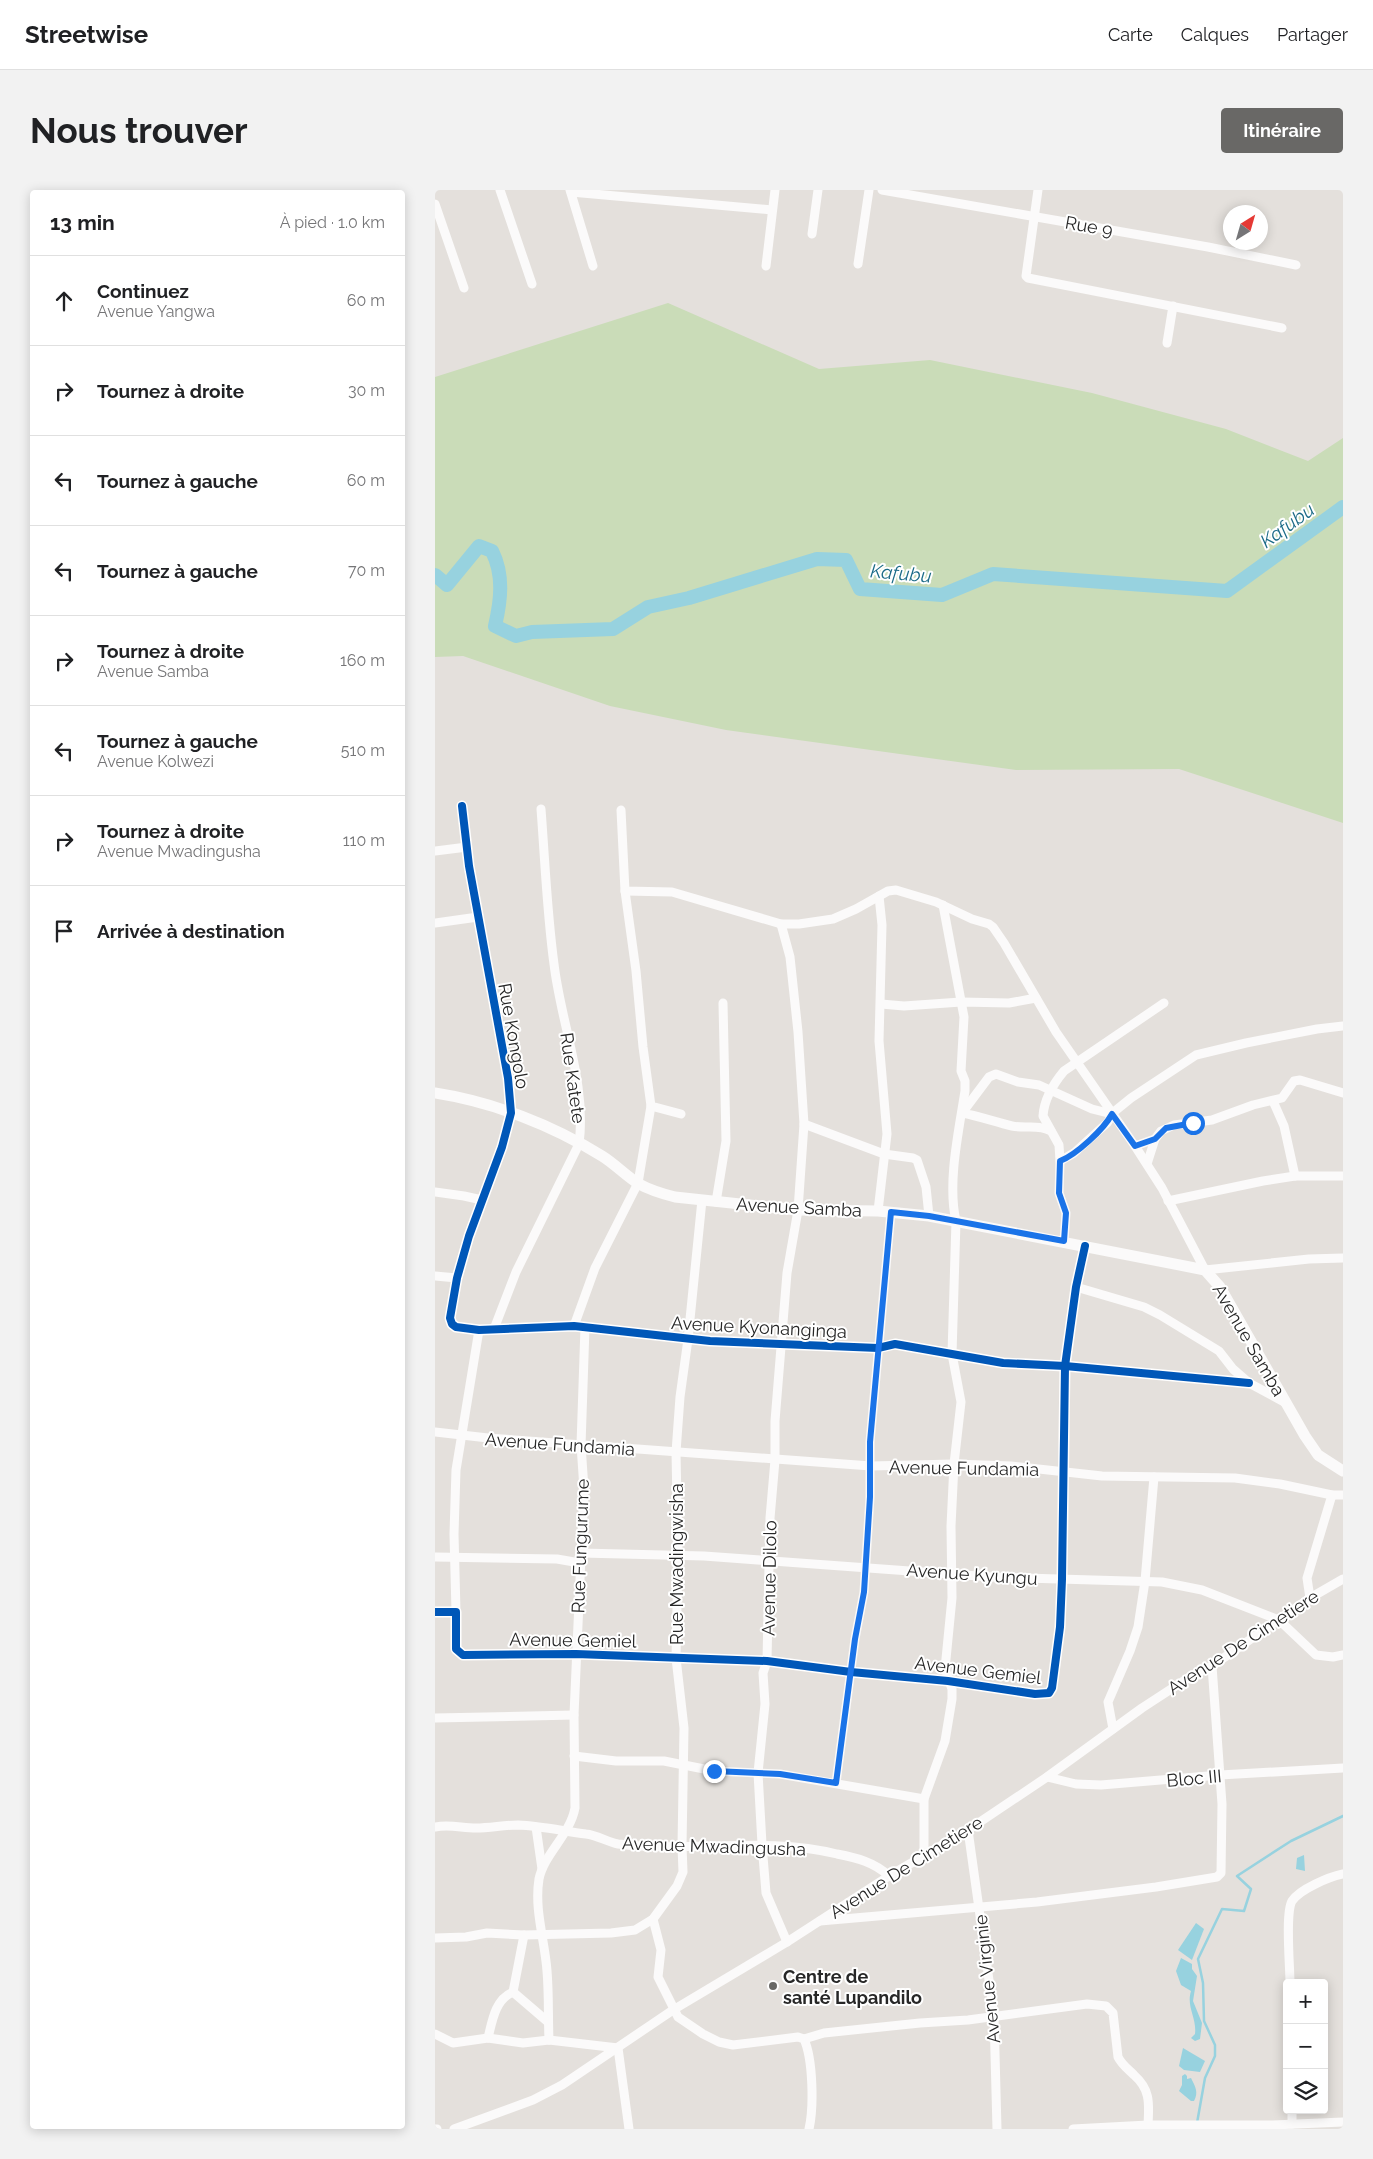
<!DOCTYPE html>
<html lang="fr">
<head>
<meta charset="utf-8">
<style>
	:root { --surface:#fff; --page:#f2f2f2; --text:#202124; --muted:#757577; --line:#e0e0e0; --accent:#696866 }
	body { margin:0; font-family:Raleway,sans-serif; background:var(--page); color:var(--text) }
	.controls { position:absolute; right:15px; bottom:15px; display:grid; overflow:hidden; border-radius:5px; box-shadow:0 2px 12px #0003 }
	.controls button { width:45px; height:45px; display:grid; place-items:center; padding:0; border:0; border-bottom:1px solid var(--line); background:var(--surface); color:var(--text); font:25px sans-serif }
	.compass { position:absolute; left:788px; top:15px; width:45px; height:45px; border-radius:50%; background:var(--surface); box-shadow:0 2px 12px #0003; rotate:37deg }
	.stop { position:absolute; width:15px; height:15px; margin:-11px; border:4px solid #1a73e8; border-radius:50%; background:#fff }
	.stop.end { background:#1a73e8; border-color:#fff; box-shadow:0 1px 5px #0008 }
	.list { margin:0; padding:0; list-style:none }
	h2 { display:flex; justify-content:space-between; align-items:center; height:65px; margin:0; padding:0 20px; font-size:21px }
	h2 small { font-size:16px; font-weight:400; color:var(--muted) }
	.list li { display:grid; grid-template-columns:32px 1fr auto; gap:15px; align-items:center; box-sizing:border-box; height:90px; padding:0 20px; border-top:1px solid var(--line) }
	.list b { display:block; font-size:19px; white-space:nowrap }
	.list p { margin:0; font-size:16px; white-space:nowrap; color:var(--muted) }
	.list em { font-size:16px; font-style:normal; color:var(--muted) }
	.icon { flex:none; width:28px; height:28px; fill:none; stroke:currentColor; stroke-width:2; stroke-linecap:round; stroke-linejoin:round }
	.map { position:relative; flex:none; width:908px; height:1939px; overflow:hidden; border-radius:5px }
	header { display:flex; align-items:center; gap:30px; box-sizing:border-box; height:70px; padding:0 25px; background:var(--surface); border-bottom:1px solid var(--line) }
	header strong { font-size:24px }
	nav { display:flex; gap:28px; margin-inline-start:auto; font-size:18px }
	.intro { display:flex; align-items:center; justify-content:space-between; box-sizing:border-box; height:120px; padding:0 30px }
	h1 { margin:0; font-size:35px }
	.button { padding:12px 22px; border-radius:5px; background:var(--accent); color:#fff; font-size:18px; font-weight:700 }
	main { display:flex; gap:30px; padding:0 30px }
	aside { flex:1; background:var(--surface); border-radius:5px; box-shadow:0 2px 12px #0003 }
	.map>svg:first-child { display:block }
	.green { fill:#cadcb8 }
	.water { fill:#97d2df }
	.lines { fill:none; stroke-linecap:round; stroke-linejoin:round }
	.stream { stroke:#97d2df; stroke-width:2.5 }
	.river { stroke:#97d2df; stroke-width:14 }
	.street { stroke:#fbfafa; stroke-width:9 }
	.secondary { stroke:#fbfafa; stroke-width:11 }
	.cycleway-casing { stroke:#fff; stroke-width:11 }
	.cycleway { stroke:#0057b8; stroke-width:8 }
	.route { stroke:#1a73e8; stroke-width:6 }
	.poi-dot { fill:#696866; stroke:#fff; stroke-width:2 }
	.labels { text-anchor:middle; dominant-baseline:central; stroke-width:4; stroke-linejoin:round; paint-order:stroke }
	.street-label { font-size:18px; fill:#272727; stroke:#fff }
	.poi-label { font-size:18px; font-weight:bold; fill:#272727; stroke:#fff; text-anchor:start }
	.water-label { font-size:19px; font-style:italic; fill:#1a6a87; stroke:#fff }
</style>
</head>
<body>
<header>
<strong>Streetwise</strong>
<nav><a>Carte</a><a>Calques</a><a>Partager</a></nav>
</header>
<div class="intro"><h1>Nous trouver</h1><a class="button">Itinéraire</a></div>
<main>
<aside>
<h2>13 min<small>À pied · 1.0 km</small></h2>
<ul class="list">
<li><svg class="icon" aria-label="ahead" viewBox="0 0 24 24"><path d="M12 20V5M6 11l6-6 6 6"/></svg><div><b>Continuez</b><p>Avenue Yangwa</p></div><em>60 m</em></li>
<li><svg class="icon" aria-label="right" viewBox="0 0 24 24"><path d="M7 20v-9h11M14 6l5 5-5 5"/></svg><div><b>Tournez à droite</b></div><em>30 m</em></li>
<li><svg class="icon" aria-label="left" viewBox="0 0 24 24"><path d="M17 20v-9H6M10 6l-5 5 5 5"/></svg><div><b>Tournez à gauche</b></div><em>60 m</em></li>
<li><svg class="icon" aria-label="left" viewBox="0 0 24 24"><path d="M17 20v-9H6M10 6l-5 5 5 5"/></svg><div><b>Tournez à gauche</b></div><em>70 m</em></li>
<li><svg class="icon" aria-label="right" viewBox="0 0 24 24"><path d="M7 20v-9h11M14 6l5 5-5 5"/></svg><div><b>Tournez à droite</b><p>Avenue Samba</p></div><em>160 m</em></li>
<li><svg class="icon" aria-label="left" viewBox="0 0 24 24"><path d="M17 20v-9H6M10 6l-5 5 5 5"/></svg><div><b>Tournez à gauche</b><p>Avenue Kolwezi</p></div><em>510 m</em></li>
<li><svg class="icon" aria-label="right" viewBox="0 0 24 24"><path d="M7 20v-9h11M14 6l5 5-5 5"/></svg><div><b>Tournez à droite</b><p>Avenue Mwadingusha</p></div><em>110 m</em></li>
<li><svg class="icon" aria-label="arrive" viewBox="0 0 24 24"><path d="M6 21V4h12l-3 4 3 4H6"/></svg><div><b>Arrivée à destination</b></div></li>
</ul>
</aside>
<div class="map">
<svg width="908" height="1939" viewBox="0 0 908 1939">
	<rect width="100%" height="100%" fill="#e4e0dc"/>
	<polygon class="green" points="233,113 384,179 495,170 657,203 791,239 873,271 908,248 908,633 744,579 581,580 291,540 175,516 28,466 0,467 0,187"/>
	<g class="water">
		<polygon points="869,1665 870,1681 861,1679 862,1668"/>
		<polygon points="761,1733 769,1739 757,1770 743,1760"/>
		<path d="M746 1768 757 1774V1779L762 1786 758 1811 767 1833 765 1849 760 1851 756 1848 760 1844C762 1828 751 1817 756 1801L746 1795 741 1781Z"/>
		<polygon points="748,1858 770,1871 765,1882 749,1880 744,1876"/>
		<path d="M750 1884 752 1886V1889L756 1888C760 1896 764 1902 759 1911H756L744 1901 747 1895V1886Z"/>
	</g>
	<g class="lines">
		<polyline class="stream" points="762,1933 770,1888 780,1866 780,1855 769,1831 768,1793 763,1769 787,1719 809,1721 816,1699 802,1686 856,1651 908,1626"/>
		<path class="river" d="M0 385 12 395 44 356 57 361C69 385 66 410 60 436L81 446 97 442 178 439 213 417 254 408 382 369 411 370 425 399 507 405 558 384 792 401 908 317"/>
		<g class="street">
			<polyline points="65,0 97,94"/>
			<polyline points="135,0 158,76"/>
			<polyline points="447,0 773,57 861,75"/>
			<polyline points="603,0 591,86 593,88 847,138"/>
			<polyline points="136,2 337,20"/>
			<polyline points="0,14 29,98"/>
			<polyline points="377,44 383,0"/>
			<polyline points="423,74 434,0"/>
			<polyline points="331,76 340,0"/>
			<polyline points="732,153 738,116"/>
			<polyline points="27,616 34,676 73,888 76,923 67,957 34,1046 22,1088 15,1128 17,1134 21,1137 44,1140 139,1136 275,1151 443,1158 460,1154 568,1173 630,1176 814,1193"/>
			<polyline points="186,620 190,701 237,702 346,734 364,734 398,729 421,719 453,701 461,700 501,712 537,729 554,734 558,737 569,753 621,842 700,956"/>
			<polyline points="0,661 32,657"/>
			<polyline points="190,701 201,781 208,857 216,916 246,924"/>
			<polyline points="0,733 43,727"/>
			<polyline points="346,734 355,767 363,842 369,934 363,1020 352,1083 340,1231 340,1270 335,1328 332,1471 328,1483 330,1514 323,1583 327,1654 331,1703 352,1752"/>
			<polyline points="446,814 469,816 526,812 574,813 601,808"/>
			<polyline points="908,903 865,890 859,891 847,908 818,915 777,930 739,935 726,941 720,949 700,956 727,998 770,1080 874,1069 908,1068"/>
			<polyline points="838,911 849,936 860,986"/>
			<polyline points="369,934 449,964 478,968 482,970 491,997 494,1026"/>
			<path d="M616 941C603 934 591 939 577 936 560 932 544 926 527 923L554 887 561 884 583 892 604 895 657 919 677 924"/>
			<polyline points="625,971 639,963 672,933 680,921 696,908 761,865 811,853 882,839 908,836"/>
			<polyline points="712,974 720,949"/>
			<polyline points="0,1002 29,1006 47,1010"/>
			<polyline points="733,1011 828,991 860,986 908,986"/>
			<polyline points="281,1012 291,951 288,813"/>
			<polyline points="443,1021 452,944 444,851 447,735 444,706"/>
			<path d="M629 1051 631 1023 624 1003 625 971 624 955 608 926C609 910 619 893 629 881L729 813"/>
			<polyline points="0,1086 22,1088"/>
			<polyline points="641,1097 709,1117 725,1125 784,1161 798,1179 814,1193 851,1213"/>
			<polyline points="139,1136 160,1078 203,993 216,916"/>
			<path d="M59 1139 81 1082 144 954C152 894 126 834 119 774 112 723 110 671 106 619"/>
			<polyline points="0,1242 53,1248 436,1276 519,1274 576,1276 667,1286 800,1288 845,1294 897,1305 908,1305"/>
			<polyline points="146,1363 269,1366 557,1387 727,1392 767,1400 844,1430 881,1465 898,1467 908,1465"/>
			<polyline points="0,1367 122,1369 145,1373"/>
			<polyline points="875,1408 872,1388 897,1305"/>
			<polyline points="0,1422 21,1422 21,1459 28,1465 141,1464 332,1471 416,1482 513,1491 600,1504 614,1503 617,1498 625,1437 627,1389 630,1176 641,1097 650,1056"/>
			<polyline points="21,1422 19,1344 21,1280 44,1140"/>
			<polyline points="0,1528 139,1525"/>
			<polyline points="678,1539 673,1512 695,1461 703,1437 710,1391 719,1287"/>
			<polyline points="139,1566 181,1571 229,1571 279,1581 345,1584 489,1609"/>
			<polyline points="612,1587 641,1594 666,1595 785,1585 908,1578"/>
			<polyline points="401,1593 420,1449 429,1402 435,1307 435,1252 456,1022"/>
			<path d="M0 1637C14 1634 27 1638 41 1638 55 1638 69 1635 83 1635 106 1636 128 1641 151 1644 162 1645 172 1652 183 1654 257 1663 330 1646 402 1664 422 1668 439 1672 454 1686"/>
			<polyline points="101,1637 107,1679"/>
			<polyline points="533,1640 559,1826 562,1939"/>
			<path d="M489 1665V1609L510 1551 517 1509V1499L510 1479 517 1408 516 1336 519 1274 526 1212 517 1164 521 1031C512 993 524 940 530 901V891L526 881 529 827 508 715"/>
			<path d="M218 1729 226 1760 223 1787 243 1827 268 1844 284 1852 298 1855 363 1847 369 1849C378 1869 379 1917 374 1939"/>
			<polyline points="385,1731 602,1712 721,1697 782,1687 786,1683 787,1614 777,1476"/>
			<polyline points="0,1748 31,1747 52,1743 89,1745 176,1743 200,1740 218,1729 242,1696 248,1682 247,1656 249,1538 241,1468 243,1365 241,1262 245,1207 253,1149 267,1010"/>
			<path d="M855 1793C855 1776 850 1723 857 1711 865 1699 894 1687 908 1684"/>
			<polyline points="78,1802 113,1832"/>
			<polyline points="0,1844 18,1853 53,1848 88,1853 114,1850 183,1858 194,1939"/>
			<path d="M53 1848C57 1832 60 1809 78 1802L89 1745"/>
			<path d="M369 1849 389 1843 485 1833 533 1830 652 1814 671 1816 678 1823 683 1867C687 1875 693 1879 699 1885 716 1900 714 1914 713 1935"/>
			<path d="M114 1850C113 1827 114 1804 112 1781 110 1751 99 1720 104 1689 109 1664 135 1645 140 1618L139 1525 149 1299 146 1255 150 1137"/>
			<polyline points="857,1920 857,1934"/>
			<polyline points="0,1939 2,1939"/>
			<polyline points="19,1939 98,1910 127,1895 238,1820 352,1752 454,1686 533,1640 612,1587 707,1518 753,1488 777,1476 875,1408 908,1389"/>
			<polyline points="638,1939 713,1935 838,1935 908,1932"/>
		</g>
		<path class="secondary" d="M0 903C58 912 117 935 167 966 180 974 191 986 204 994 215 1000 228 1004 240 1007L363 1020 443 1021 494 1026 770 1080 785 1097 870 1246 883 1265 908 1281"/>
		<g class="cycleway-casing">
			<g id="cycleway">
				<polyline points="27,616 34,676 73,888 76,923 67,957 34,1046 22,1088 15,1128 17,1134 21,1137 44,1140 139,1136 275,1151 443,1158 460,1154 568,1173 630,1176 814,1193"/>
				<polyline points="0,1422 21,1422 21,1459 28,1465 141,1464 332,1471 416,1482 513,1491 600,1504 614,1503 617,1498 625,1437 627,1389 630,1176 641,1097 650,1056"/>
			</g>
		</g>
		<use href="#cycleway" class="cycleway"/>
	</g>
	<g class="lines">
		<path class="route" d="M279 1581 345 1584 401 1593 420 1449 429 1402 435 1307V1252L456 1022 494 1026 629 1051 631 1023 624 1003 625 971C641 965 669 939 677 924L700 956 720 949 731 938 758 933"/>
	</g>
	<circle class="poi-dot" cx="338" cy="1796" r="5"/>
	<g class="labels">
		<g class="street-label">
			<text transform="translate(654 36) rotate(10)">Rue 9</text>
			<text transform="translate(79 846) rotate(80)">Rue Kongolo</text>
			<text transform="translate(138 888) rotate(82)">Rue Katete</text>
			<text transform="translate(364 1017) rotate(3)">Avenue Samba</text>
			<text transform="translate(324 1137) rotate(3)">Avenue Kyonanginga</text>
			<text transform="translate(814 1150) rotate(60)">Avenue Samba</text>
			<text transform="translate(125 1254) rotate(4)">Avenue Fundamia</text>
			<text transform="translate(529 1278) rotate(1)">Avenue Fundamia</text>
			<text transform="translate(145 1356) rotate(-88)">Rue Fungurume</text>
			<text transform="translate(241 1374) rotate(-90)">Rue Mwadingwisha</text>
			<text transform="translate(537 1384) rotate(4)">Avenue Kyungu</text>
			<text transform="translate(334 1388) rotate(-89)">Avenue Dilolo</text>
			<text transform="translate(138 1450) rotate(1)">Avenue Gemiel</text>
			<text transform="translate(808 1452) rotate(-33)">Avenue De Cimetiere</text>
			<text transform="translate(543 1480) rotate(7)">Avenue Gemiel</text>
			<text transform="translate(759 1588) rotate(-5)">Bloc III</text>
			<text transform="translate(279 1656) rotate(2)">Avenue Mwadingusha</text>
			<text transform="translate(471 1677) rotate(-32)">Avenue De Cimetiere</text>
			<text transform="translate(552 1789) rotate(-96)">Avenue Virginie</text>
		</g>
		<g class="poi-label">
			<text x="348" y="1786">Centre de<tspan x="348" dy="21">santé Lupandilo</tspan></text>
		</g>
		<g class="water-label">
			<text transform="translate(852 335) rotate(-36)">Kafubu</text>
			<text transform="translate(466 383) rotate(5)">Kafubu</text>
		</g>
	</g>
</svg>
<div class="controls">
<button>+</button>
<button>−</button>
<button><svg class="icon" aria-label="layers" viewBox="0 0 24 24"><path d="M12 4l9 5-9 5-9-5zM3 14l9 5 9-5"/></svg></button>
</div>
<svg class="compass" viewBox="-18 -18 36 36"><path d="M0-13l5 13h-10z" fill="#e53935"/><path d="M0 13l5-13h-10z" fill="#757577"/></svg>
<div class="stop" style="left:758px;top:933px"></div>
<div class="stop end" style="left:279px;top:1581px"></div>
</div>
</main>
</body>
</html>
